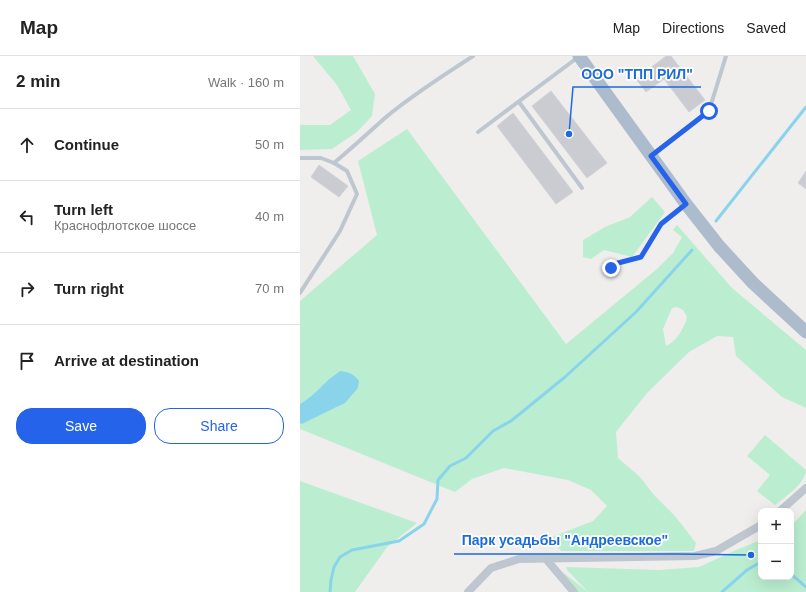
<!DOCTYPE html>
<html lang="en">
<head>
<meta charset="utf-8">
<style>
	:root { --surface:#fff; --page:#f6f6f6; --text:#222; --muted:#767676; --line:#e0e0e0; --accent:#2563eb }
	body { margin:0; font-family:Helvetica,sans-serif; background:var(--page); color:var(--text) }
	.controls { position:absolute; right:12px; bottom:12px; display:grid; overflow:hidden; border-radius:8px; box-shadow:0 4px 16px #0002 }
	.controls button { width:36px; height:36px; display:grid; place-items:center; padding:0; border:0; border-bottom:1px solid var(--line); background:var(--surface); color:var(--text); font:20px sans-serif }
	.stop { position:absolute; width:12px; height:12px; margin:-9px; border:3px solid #2563eb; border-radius:50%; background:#fff }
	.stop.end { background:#2563eb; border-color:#fff; box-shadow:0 1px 4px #0008 }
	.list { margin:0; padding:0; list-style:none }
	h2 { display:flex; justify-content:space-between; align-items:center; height:52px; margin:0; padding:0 16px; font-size:17px }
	h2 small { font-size:13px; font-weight:400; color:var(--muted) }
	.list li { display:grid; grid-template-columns:26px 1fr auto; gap:12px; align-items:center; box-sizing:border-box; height:72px; padding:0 16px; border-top:1px solid var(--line) }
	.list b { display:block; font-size:15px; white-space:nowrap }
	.list p { margin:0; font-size:13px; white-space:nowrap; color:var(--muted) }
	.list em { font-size:13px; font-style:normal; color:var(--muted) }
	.actions { display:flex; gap:8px; padding:12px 16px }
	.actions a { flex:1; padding:9px 0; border:1px solid var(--accent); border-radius:16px; text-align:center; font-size:14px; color:var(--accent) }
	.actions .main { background:var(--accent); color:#fff }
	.icon { flex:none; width:22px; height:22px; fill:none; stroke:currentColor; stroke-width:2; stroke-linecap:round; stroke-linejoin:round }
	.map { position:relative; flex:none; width:506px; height:536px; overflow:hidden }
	header { display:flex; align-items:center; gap:24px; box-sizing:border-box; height:56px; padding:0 20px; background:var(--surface); border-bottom:1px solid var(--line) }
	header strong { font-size:19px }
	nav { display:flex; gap:22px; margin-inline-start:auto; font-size:14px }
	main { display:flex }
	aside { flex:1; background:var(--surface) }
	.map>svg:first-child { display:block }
	.green { fill:#bbeed0; fill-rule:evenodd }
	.water { fill:#89d4eb }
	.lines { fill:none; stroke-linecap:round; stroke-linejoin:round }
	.stream { stroke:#89d4eb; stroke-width:3 }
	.building { fill:#caccd2; stroke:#d1d3d9 }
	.service { stroke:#bec7d0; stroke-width:4 }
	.minor { stroke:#bec7d0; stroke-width:8 }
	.primary { stroke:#adbccc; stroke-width:13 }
	.route { stroke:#2563eb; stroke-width:5 }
	.leader { fill:none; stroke:#1b6bdd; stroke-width:1.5 }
	.callout-dot { fill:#1b6bdd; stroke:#fff; stroke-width:1.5 }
	.callout-label { font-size:14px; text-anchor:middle; font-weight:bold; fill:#1b6bdd; stroke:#fff; stroke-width:3.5; stroke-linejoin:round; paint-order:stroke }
</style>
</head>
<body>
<header>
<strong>Map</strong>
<nav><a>Map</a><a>Directions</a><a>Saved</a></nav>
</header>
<main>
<aside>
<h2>2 min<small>Walk · 160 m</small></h2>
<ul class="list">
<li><svg class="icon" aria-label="ahead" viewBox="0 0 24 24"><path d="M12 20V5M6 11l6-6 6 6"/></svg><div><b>Continue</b></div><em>50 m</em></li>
<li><svg class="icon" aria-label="left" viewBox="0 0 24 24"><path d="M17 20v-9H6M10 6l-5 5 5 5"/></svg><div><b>Turn left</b><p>Краснофлотское шоссе</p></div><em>40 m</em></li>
<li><svg class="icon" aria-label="right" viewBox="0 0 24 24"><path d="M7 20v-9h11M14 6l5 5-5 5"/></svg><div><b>Turn right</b></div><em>70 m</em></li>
<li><svg class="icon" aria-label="arrive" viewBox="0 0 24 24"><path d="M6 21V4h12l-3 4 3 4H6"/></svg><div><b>Arrive at destination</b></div></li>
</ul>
<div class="actions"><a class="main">Save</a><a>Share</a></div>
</aside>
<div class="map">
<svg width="506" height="536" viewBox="0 0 506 536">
	<rect width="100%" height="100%" fill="#f0eded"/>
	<g class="green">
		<polygon points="13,0 53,0 75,38 72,60 57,76 32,93 0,94 0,69 30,69 51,54 37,29"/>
		<path d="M107 73 266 288 357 213 373 197 382 181 373 174 377 169 432 232 506 294V352L482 341 436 300 433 281 417 280 389 296 347 337 316 376 318 402 340 421 354 439 375 460 396 487 394 495H261L252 481 293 465 307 450 291 434 268 424 204 412 172 423 155 436 0 373V367L2 368 37 351 40 315C25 324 16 339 0 348V245L77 179 58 105ZM377 251 383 254 387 261C385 271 376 286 366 290L363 273 372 252Z"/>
		<polygon points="352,141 365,156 332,201 304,194 291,203 283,201 283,184 305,171 330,161"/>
		<path d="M465 379 506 414C506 427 485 441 475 449L457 435 470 419 447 400Z"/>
		<polygon points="0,425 117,467 87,491 55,536 0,536"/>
		<polygon points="506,454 506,536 274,536 246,503 288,536 267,514 266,511 359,514 399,511 436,494 461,484 461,521 491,521 491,470"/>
	</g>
	<path class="water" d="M40 315C49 316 54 318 59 325L58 332 45 347 2 368 0 367V348C16 339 25 324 40 315Z"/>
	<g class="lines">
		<g class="stream">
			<polyline points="416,165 506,51"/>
			<polyline points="491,518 506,531"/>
			<polyline points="30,536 31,524 34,511 40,501 52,494 99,485 124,468 137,443 138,424 150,410 166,402 193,375 211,365 265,321 336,256 392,194"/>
			<polyline points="422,536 447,514 461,506"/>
		</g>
	</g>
	<g class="building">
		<polygon points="366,0 371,0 405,44 389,56 364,23 346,36 336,23"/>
		<polygon points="251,35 307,107 287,122 232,50"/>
		<polygon points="213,57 273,136 256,148 197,70"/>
		<polygon points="19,109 48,130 39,141 11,121"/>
		<polygon points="506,115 506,133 498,127"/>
	</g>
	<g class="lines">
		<g class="service">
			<polyline points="219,46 282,132"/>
			<polyline points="178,76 277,2"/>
			<polyline points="353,98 409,55 426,0"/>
			<polyline points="0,102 21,102 34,107 47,115 57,138 40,175 0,237"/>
			<path d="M34 107C52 92 68 77 85 62 112 39 143 20 173 0"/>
			<polyline points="311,212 318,207 341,201 361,168 385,149"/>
		</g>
		<g class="minor">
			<polyline points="480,455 506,432"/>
			<polyline points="246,503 274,536"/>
			<polyline points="168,536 191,512 219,503 395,500 416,495 461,469"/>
		</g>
		<polyline class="primary" points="279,0 386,148 419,190 453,227 506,276"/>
	</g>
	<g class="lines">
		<polyline class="route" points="311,212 318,207 341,201 361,168 386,148 351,100 409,55"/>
	</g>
	<path class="leader" d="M269 78L273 31H401M451 499L376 498H154"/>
	<g class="callout-dot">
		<circle cx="269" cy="78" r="4"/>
		<circle cx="451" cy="499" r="4"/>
	</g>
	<g class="callout-label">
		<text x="337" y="23">ООО "ТПП РИЛ"</text>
		<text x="265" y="489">Парк усадьбы "Андреевское"</text>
	</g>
</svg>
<div class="controls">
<button>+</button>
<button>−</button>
</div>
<div class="stop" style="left:409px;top:55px"></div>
<div class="stop end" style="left:311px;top:212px"></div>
</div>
</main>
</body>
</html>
